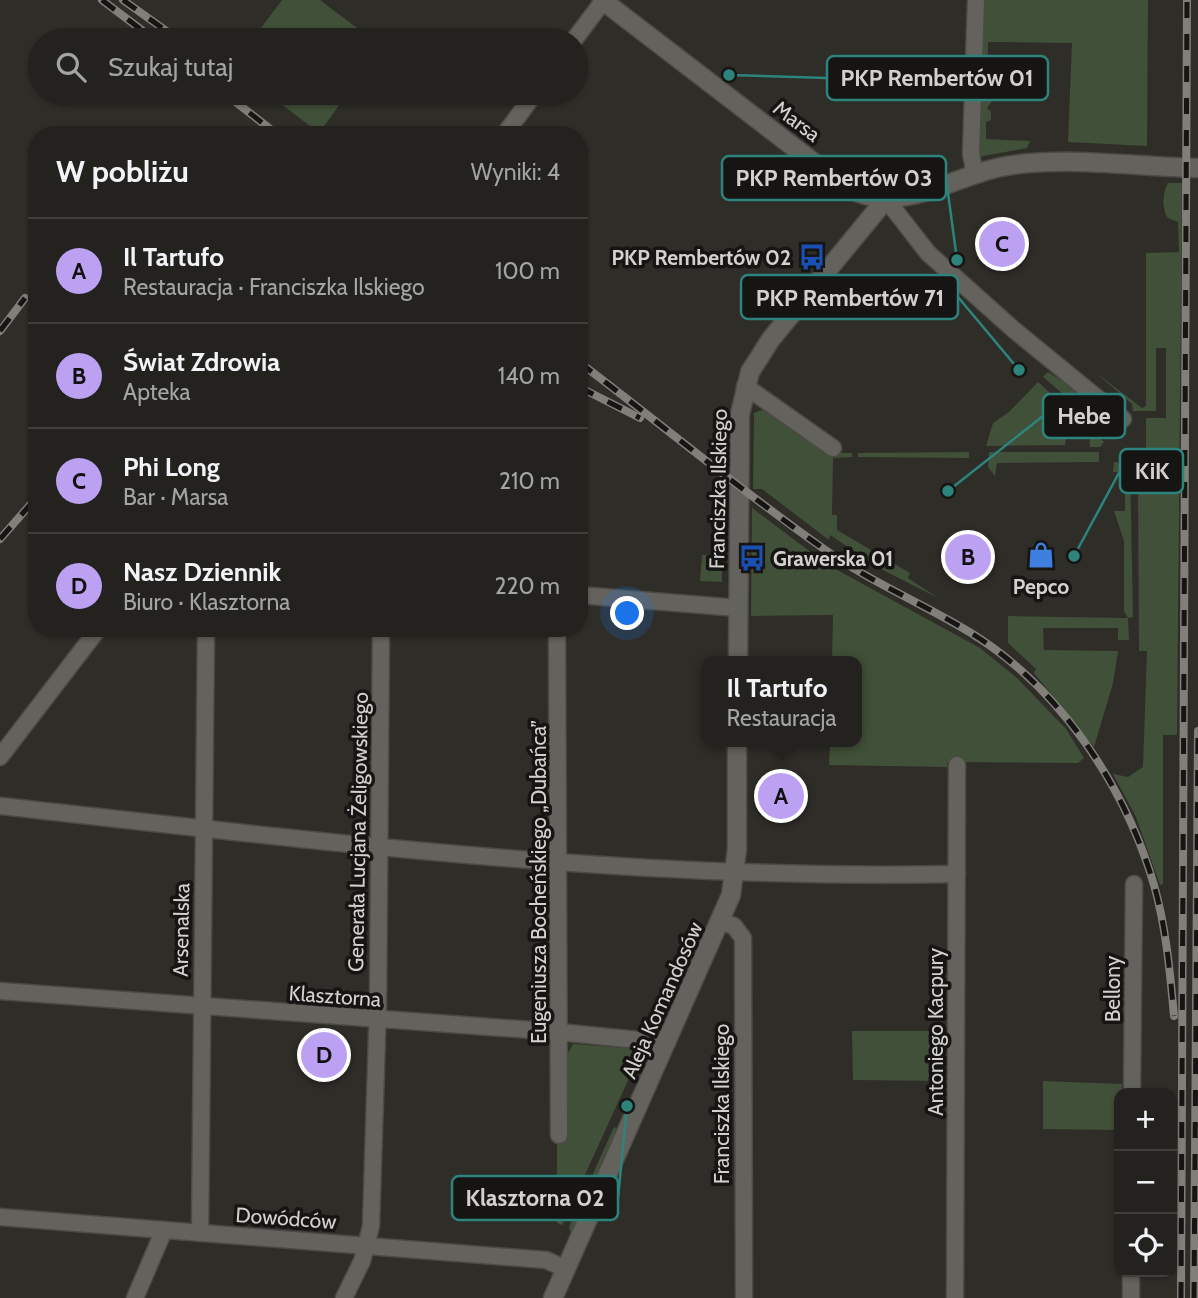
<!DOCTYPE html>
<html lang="pl">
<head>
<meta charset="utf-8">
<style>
	:root { --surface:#23221e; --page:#2b2a27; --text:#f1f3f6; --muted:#a3a4a4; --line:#403f3c; --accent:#bca0f2 }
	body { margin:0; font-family:Cabin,sans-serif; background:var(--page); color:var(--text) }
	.controls { position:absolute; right:21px; bottom:21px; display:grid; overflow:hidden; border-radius:14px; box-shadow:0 2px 5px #0004 }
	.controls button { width:63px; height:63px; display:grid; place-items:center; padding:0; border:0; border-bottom:2px solid var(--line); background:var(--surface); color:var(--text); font:35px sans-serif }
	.you { position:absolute; left:628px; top:614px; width:24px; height:24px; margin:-18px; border:5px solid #fff; border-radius:50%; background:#1a73e8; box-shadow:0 0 0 10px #1a73e833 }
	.badge { display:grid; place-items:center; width:46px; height:46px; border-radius:50%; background:var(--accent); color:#111; font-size:23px; font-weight:700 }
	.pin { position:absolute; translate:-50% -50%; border:4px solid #fff; box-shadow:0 2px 7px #0006 }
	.popup { position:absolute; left:701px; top:656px; width:161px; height:91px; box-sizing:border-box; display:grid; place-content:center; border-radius:14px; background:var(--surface); filter:drop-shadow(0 2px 5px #0005); font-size:23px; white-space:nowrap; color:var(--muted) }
	.popup b { font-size:26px; color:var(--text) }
	.popup::after { content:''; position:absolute; left:50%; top:100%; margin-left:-14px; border:14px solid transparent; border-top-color:var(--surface) }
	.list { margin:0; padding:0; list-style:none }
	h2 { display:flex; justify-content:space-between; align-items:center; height:91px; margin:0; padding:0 28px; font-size:30px }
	h2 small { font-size:23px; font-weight:400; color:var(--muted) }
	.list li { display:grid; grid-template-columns:46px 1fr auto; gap:21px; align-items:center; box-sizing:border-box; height:105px; padding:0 28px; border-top:2px solid var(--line) }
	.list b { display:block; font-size:26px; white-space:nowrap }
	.list p { margin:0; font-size:23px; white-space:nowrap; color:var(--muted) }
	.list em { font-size:23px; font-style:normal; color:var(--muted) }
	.icon { flex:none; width:38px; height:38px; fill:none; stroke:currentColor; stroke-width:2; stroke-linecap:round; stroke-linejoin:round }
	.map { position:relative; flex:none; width:1198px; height:1298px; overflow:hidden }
	.search { position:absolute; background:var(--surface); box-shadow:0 2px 5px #0004; left:28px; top:28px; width:560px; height:77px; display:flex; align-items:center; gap:18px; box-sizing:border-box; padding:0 24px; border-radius:38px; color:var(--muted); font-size:26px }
	.panel { position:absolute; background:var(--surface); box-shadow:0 2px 5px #0004; left:28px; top:126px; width:560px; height:511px; border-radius:28px }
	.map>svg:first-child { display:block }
	.green { fill:#415039 }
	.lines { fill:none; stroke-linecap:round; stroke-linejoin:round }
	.street-casing { stroke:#4b4a45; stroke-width:19 }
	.secondary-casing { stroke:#4b4a45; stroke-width:21 }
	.street { stroke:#64625c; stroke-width:16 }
	.secondary { stroke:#64625c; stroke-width:18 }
	.rail-casing { stroke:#807f7a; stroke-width:8 }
	.rail { stroke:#161513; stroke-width:5; stroke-dasharray:16; stroke-linecap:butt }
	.labels { text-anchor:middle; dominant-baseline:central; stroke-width:7; stroke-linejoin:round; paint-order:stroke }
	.street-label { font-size:21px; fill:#d2d1cd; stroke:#161513 }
	.poi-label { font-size:21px; font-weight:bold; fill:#d2d1cd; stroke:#161513; text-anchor:end }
	.leader { fill:none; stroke:#2c847c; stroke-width:2.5 }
	.callout-dot { fill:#2c847c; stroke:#161513; stroke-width:2.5 }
	.callout { fill:#161513; stroke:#2c847c; stroke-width:2.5 }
	.callout-label { font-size:23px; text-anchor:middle; font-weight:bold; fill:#d2d1cd }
</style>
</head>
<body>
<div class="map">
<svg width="1198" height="1298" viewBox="0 0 1198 1298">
	<rect width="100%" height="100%" fill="#2f2d28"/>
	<g class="green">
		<polygon points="282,0 320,0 365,34 370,28 385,40 252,40"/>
		<polygon points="980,0 1148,0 1147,146 1068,142 1072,43 988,42 987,98 992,101 987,108 991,112 991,120 986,122 986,139 1030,141 1027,148 978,157"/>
		<polygon points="267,93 348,93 319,133"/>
		<path d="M843 156C857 171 879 171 898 170L899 180 859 177 837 163Z"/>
		<path d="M1168 183H1182L1177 735H1163V884L1160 885 1136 817 1113 774 1128 777 1143 767 1147 651H1139L1138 484 1146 483V418H1166V348H1156V411H1133L1132 404 1095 372 1142 408 1146 406V253L1179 252 1178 222 1168 218C1162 210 1162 192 1168 183Z"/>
		<polygon points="1048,372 1082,394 1111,422 1110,434 1043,377"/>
		<polygon points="1038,382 1104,442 1100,447 1090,447 1089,434 1066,433 1065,445 986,446 993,423 1009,412"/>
		<polygon points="764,409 768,409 831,453 852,453 852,457 833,458 832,515 837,515 837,530 910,573 908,578 938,598 881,569 830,535 829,540 762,489 753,489 754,413"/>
		<polygon points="969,452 969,458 858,457 858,453"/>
		<polygon points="989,452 1099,452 1099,462 997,463 995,476 988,467"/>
		<polygon points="1114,462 1130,464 1133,617 1128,618 1129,640 1118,640 1118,628 1043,628 1044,650 1118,651 1113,683 1094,747 1034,673 1036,669 1008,643 1008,616 1128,618 1124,611 1124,541 1114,511 1125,511 1125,472 1113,472"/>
		<polygon points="752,508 828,565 980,648 1017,678 1066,729 1084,758 1078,763 947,762 947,767 829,765 830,742 856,742 856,661 832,661 833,615 751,616"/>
		<polygon points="702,555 722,556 722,582 700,581"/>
		<polygon points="852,1031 944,1031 944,1081 853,1080"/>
		<polygon points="573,1044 639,1049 641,1052 562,1225 557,1223 557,1140 567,1139 567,1055"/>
		<polygon points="1043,1081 1122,1084 1119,1130 1043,1129"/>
		<polygon points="614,1127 620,1130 574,1232 570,1231 569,1227"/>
	</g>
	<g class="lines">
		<g class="street-casing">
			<g id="street">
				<polyline points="574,40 604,0"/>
				<polyline points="504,135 535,93"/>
				<polyline points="975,174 971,154 976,0"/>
				<polyline points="886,199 928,253 1013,329 1123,419"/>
				<polyline points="745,386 833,448"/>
				<polyline points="579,595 738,608"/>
				<polyline points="557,628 559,1135"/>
				<polyline points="0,757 99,628"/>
				<path d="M0 806C317 841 637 881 957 874"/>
				<polyline points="722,922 734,926 743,938 744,1298"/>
				<polyline points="0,991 559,1032 667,1043"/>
				<polyline points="1132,1093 1134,884"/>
				<polyline points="0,1217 546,1260 566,1269"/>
				<polyline points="200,1233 206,628"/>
				<polyline points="135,1298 164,1230"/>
				<polyline points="344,1298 362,1261 371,1226 378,1003 381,628"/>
				<polyline points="955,1298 957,765"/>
				<polyline points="1131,1298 1131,1272"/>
			</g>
		</g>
		<g class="secondary-casing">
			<g id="secondary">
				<path d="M602 0 843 185C896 218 948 178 1001 167 1059 155 1137 167 1198 168"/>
				<polyline points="738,661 740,414 750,372 771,339 886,199"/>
				<polyline points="553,1298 731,895 737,849 737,742"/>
			</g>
		</g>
		<use href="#street" class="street"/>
		<use href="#secondary" class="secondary"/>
		<g class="rail-casing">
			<g id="rail">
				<polyline points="102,0 155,40"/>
				<polyline points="123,0 179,40"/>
				<polyline points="224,93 278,135"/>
				<polyline points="0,331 25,298"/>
				<path d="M579 362C661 424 740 490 824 549 870 582 922 603 971 633 1060 688 1125 786 1154 885 1166 927 1170 972 1174 1016"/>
				<polyline points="579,387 640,418"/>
				<polyline points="0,539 37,497"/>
				<polyline points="1181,1298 1187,0"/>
				<polyline points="1194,1298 1198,731"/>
			</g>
		</g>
		<use href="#rail" class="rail"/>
	</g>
	<defs>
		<g id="bus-bare" transform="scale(2.1)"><path d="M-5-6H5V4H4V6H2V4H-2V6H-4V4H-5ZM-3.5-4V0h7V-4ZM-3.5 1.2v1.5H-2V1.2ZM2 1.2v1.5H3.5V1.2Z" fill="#1a4fb4" stroke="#161513" stroke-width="2.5" paint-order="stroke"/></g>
		<g id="shop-bare" transform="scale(2.1)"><path d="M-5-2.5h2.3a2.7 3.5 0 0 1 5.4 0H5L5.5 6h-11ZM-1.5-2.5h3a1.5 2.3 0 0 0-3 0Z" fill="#3f7fe0" stroke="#161513" stroke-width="2.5" paint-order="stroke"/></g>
	</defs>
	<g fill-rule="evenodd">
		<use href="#bus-bare" x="812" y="257"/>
		<use href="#shop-bare" x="1041" y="555"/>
		<use href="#bus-bare" x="752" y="558"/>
	</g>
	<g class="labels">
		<g class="street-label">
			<text transform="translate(797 121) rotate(37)">Marsa</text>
			<text transform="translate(718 489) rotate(-89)">Franciszka Ilskiego</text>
			<text transform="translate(358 832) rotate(-89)">Generała Lucjana Żeligowskiego</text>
			<text transform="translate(538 882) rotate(-90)">Eugeniusza Bocheńskiego „Dubańca”</text>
			<text transform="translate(181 930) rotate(-89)">Arsenalska</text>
			<text transform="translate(1112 989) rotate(-90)">Bellony</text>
			<text transform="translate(335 996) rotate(4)">Klasztorna</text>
			<text transform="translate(662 1000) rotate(-66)">Aleja Komandosów</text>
			<text transform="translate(935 1032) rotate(-90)">Antoniego Kacpury</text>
			<text transform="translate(721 1104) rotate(-90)">Franciszka Ilskiego</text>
			<text transform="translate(286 1218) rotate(4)">Dowódców</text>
		</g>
		<g class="poi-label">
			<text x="791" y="257">PKP Rembertów 02</text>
			<text x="773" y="558" text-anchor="start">Grawerska 01</text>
			<text x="1041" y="586" text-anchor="middle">Pepco</text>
		</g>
	</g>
	<path class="leader" d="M729 75L827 78M957 260L946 178M1019 370L958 297M948 491L1043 416M1074 556L1120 471M627 1106L618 1198"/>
	<g class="callout-dot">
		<circle cx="729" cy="75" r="7"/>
		<circle cx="957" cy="260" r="7"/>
		<circle cx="1019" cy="370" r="7"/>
		<circle cx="948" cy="491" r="7"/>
		<circle cx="1074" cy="556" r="7"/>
		<circle cx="627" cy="1106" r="7"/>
	</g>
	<g class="callout">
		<rect x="827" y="56" width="221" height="44" rx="7"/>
		<rect x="722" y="156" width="224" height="44" rx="7"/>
		<rect x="741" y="275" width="217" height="44" rx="7"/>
		<rect x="1043" y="394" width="82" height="44" rx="7"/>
		<rect x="1120" y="449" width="63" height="44" rx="7"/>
		<rect x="452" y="1176" width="166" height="44" rx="7"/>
	</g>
	<g class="callout-label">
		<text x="937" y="86">PKP Rembertów 01</text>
		<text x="834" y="186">PKP Rembertów 03</text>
		<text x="850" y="306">PKP Rembertów 71</text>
		<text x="1084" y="424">Hebe</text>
		<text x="1152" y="479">KiK</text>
		<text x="535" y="1206">Klasztorna 02</text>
	</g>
</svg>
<div class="controls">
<button>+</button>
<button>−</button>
<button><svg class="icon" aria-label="locate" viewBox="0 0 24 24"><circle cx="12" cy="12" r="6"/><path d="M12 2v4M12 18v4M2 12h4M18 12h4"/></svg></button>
</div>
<div class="you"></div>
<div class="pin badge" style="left:781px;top:796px">A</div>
<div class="popup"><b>Il Tartufo</b>Restauracja</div>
<div class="pin badge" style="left:968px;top:557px">B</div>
<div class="pin badge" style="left:1002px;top:244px">C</div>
<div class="pin badge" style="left:324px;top:1055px">D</div>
<div class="search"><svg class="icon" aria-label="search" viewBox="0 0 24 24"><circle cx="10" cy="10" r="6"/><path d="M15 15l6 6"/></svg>Szukaj tutaj</div>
<section class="panel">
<h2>W pobliżu<small>Wyniki: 4</small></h2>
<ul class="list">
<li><span class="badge">A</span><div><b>Il Tartufo</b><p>Restauracja · Franciszka Ilskiego</p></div><em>100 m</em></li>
<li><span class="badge">B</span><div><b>Świat Zdrowia</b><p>Apteka</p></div><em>140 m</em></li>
<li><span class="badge">C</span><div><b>Phi Long</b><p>Bar · Marsa</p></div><em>210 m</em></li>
<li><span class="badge">D</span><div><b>Nasz Dziennik</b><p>Biuro · Klasztorna</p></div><em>220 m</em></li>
</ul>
</section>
</div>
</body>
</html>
